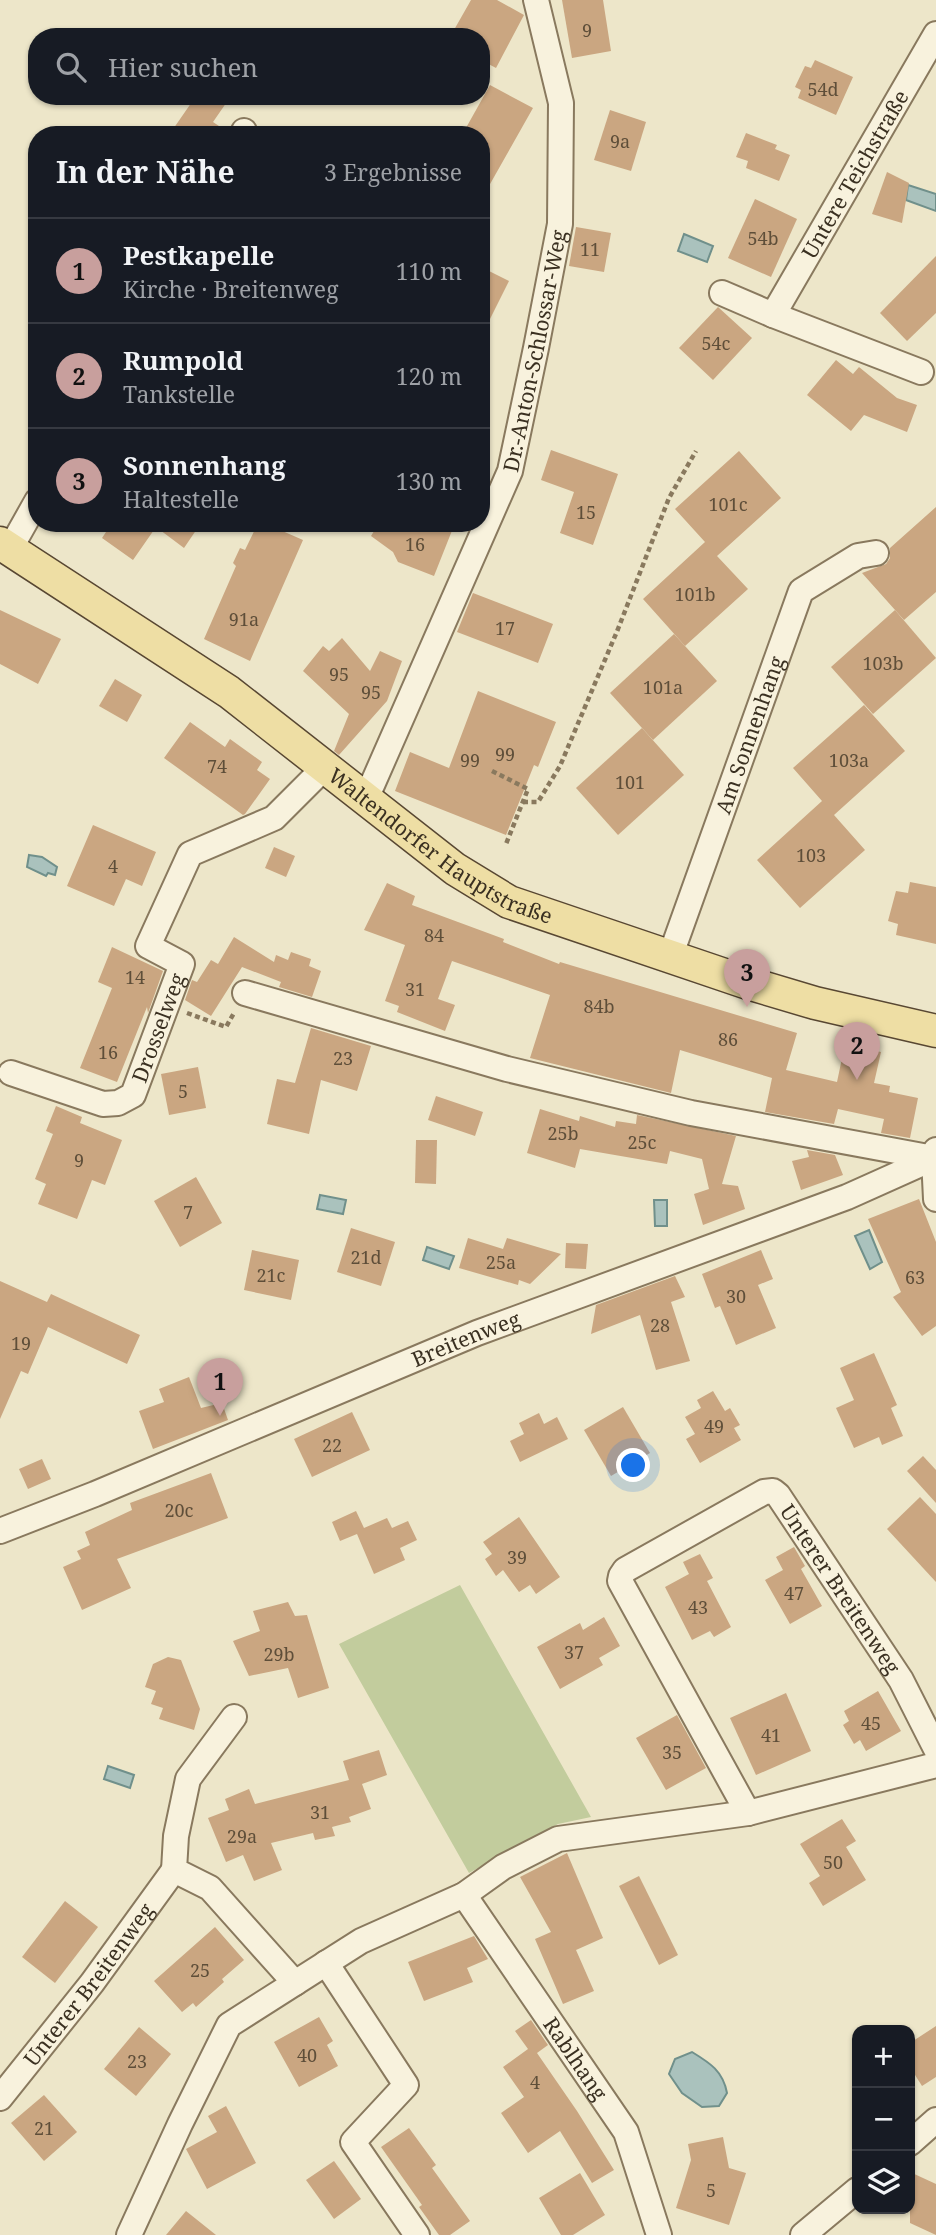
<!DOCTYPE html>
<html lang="de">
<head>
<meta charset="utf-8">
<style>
	:root { --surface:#171b24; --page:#242831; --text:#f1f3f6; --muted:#9ea1a6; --line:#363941; --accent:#c89f9d }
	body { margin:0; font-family:"Noto Serif",serif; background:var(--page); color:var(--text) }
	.controls { position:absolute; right:21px; bottom:21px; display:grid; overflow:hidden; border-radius:14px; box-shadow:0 2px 5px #0004 }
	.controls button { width:63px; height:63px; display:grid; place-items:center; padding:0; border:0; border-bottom:2px solid var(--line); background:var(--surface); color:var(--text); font:35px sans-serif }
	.you { position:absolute; left:634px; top:1466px; width:24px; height:24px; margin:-18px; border:5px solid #fff; border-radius:50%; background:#1a73e8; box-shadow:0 0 0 10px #1a73e833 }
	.badge { display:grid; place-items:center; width:46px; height:46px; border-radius:50%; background:var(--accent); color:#111; font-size:23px; font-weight:700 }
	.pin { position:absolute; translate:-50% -58px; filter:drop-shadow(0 2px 4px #0008) }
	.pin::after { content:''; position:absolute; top:37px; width:24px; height:21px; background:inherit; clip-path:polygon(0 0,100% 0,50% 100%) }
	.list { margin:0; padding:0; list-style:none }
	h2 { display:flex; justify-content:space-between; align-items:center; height:91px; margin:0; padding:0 28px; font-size:30px }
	h2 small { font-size:23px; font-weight:400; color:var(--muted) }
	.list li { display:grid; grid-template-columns:46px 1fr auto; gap:21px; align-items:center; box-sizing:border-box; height:105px; padding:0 28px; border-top:2px solid var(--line) }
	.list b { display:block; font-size:26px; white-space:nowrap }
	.list p { margin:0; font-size:23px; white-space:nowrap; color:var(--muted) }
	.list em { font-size:23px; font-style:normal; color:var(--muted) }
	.icon { flex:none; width:38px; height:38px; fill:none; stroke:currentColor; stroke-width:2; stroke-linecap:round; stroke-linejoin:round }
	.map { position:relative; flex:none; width:936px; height:2235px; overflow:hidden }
	.search { position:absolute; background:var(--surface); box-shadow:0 2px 5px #0004; left:28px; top:28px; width:462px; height:77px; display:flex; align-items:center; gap:18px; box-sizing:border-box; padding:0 24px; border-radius:28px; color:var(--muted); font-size:26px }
	.panel { position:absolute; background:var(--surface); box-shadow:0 2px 5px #0004; left:28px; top:126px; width:462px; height:406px; border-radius:28px }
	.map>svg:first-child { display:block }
	.green { fill:#c2cc9d }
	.water { fill:#aac2bd; stroke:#70908b; stroke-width:2 }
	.building { fill:#caa681 }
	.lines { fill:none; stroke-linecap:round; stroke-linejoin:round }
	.minor-casing { stroke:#89795e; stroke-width:28 }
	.major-casing { stroke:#584732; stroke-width:35 }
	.path { stroke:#89795e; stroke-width:4.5; stroke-dasharray:5 3.5; stroke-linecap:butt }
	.minor { stroke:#f8f2dd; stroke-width:24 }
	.major { stroke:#eedea4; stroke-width:32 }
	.labels { text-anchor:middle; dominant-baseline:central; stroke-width:5; stroke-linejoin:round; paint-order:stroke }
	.number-label { font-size:18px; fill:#5e4e39 }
	.street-label { font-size:21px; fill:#3a3021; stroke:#f5efd9 }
</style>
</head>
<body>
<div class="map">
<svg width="936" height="2235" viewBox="0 0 936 2235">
	<rect width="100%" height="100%" fill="#ede6c9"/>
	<polygon class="green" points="460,1585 591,1817 558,1824 469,1873 339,1644"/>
	<g class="water">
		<polygon points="908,185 936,194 936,211 906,200"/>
		<polygon points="684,234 713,246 707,262 678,251"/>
		<polygon points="29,855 42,857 57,867 55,875 48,873 46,876 27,867"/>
		<polygon points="320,1195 346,1200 343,1214 317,1209"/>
		<polygon points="654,1200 667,1200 667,1226 655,1226"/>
		<polygon points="869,1230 882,1262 870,1269 855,1236"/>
		<polygon points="427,1247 454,1256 449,1269 423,1260"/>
		<polygon points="108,1766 134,1775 130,1788 104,1779"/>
		<path d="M692 2052C710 2063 723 2071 727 2093L719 2106 702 2107 682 2093 669 2074 675 2059Z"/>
	</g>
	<g class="building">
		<polygon points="471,0 497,0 524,15 496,68 481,60 481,37 450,37"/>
		<polygon points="562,0 603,0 611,51 572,58"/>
		<polygon points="815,60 853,77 836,115 798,98 801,90 795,87 805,66 811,68"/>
		<polygon points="490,85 533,108 481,200 481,135 462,135"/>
		<polygon points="196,96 231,96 213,122 228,132 227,135 169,135"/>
		<polygon points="610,110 646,122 631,171 594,160"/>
		<polygon points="746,133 777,145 775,149 790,155 779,181 746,168 748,161 736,157"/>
		<polygon points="887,172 909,183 902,223 872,214"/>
		<polygon points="755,199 797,219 771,277 728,258"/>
		<polygon points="576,227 611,233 604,272 569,266"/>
		<polygon points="936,256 936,313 907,341 880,313"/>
		<polygon points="481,267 509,281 481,337"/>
		<polygon points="718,307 752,338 713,380 679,348"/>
		<polygon points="836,360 853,374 859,367 897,398 917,405 907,432 864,415 851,431 807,395"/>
		<polygon points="551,450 618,474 593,545 560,533 574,492 541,480"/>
		<polygon points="739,451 781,498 717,556 748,589 685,646 643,599 705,542 675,509"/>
		<polygon points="936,507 936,592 904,620 862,573 886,564 890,558 890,548"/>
		<polygon points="112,523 201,523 184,548 156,527 133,560 102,538"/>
		<polygon points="258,523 264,523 303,540 250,661 204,639 236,566 233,563 240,548 245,550"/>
		<polygon points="379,523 455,523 434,576 398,562 393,552 371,536"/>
		<polygon points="473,593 553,624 538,663 457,632"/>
		<polygon points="0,610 61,639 38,684 0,664"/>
		<polygon points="895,610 936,658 873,714 831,667"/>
		<polygon points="674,634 717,681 653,740 610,693"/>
		<polygon points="342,638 370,671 380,651 402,661 387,701 339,755 334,751 349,714 303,671 323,646 329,651"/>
		<polygon points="115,679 142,695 127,722 99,706"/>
		<polygon points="478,691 556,722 538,767 534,765 506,835 395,791 410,752 449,768"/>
		<polygon points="864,705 905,751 834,815 865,850 800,908 757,860 822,801 793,768"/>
		<polygon points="190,722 225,747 230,739 262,762 257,770 270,779 245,814 243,815 164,758"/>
		<polygon points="642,728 684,775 618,835 576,788"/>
		<polygon points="93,825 156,852 142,886 126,879 114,906 67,886"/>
		<polygon points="274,847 295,856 286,877 265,868"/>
		<polygon points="910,882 936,887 936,944 896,935 898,924 888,921 896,891 908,893"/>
		<polygon points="387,883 415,896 412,905 504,939 503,942 559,964 560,962 797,1033 786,1070 837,1082 845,1044 881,1052 874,1083 890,1086 889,1092 918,1098 910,1138 881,1133 884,1119 838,1109 834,1124 765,1112 772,1078 680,1050 671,1093 530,1058 550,995 452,961 438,999 455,1005 445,1031 397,1012 399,1006 385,1001 405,945 364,930"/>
		<polygon points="234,937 274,962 276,955 288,960 291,952 311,959 309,966 321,971 312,997 279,987 281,982 242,967 211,1016 185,1000 192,980 197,982 211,960 218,964"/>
		<polygon points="112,947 163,971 148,1013 147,1007 117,1082 80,1068 112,988 98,982"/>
		<polygon points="311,1028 371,1046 357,1091 321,1080 309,1134 267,1124 277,1079 295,1083"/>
		<polygon points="198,1067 206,1108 169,1115 161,1074"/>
		<polygon points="436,1096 483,1112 475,1136 428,1120"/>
		<polygon points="56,1106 82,1117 80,1123 122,1140 105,1185 92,1180 77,1219 38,1204 46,1184 35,1179 53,1134 46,1131"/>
		<polygon points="540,1109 579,1121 580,1116 615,1127 616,1121 636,1124 637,1115 736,1136 722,1184 738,1186 745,1209 703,1225 694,1194 709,1189 702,1159 670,1151 667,1164 580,1149 575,1168 527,1153"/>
		<polygon points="416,1140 437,1140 436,1184 415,1183"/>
		<polygon points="807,1150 835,1155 843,1175 801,1190 792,1161 809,1157"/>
		<polygon points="196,1177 222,1223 180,1247 154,1201"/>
		<polygon points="919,1199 936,1242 936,1326 922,1336 893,1297 901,1292 868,1219"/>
		<polygon points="351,1228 395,1242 381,1286 337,1272"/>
		<polygon points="468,1238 503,1249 507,1238 561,1254 530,1284 519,1280 518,1285 459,1268"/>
		<polygon points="566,1243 588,1244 586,1269 565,1268"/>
		<polygon points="252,1250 299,1260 291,1300 244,1290"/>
		<polygon points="761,1250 773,1279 758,1285 776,1328 736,1345 720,1306 715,1308 702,1274"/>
		<polygon points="675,1276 685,1297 671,1302 690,1361 656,1370 640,1315 591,1334 596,1305"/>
		<polygon points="0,1281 47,1302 51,1294 140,1335 127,1364 48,1327 28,1374 21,1371 0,1419"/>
		<polygon points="874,1353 897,1405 891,1408 903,1436 882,1445 879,1437 854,1448 836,1408 854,1400 840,1368"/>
		<polygon points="189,1377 201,1408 222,1403 228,1420 153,1449 139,1411 164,1402 159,1389"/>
		<polygon points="713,1391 725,1411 730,1408 740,1425 734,1428 741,1440 700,1463 686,1439 695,1434 685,1417 701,1408 697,1400"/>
		<polygon points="623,1407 650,1453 611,1476 584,1430"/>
		<polygon points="352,1412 370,1450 312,1477 294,1439"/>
		<polygon points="539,1413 544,1424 557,1417 568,1439 520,1462 510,1441 524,1434 519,1423"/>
		<polygon points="923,1456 936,1470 936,1503 907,1471"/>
		<polygon points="42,1459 51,1479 28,1489 19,1469"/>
		<polygon points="211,1473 228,1518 117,1559 131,1588 82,1610 63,1567 81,1559 77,1551 90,1545 85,1532 132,1510 130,1503"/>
		<polygon points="920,1497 936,1514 936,1582 887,1529"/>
		<polygon points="356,1511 364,1528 387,1518 392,1528 408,1521 417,1540 400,1548 405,1560 374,1574 357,1534 340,1541 332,1522"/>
		<polygon points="519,1517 560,1577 536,1594 530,1585 519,1592 503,1570 496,1576 485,1559 492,1554 483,1542"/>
		<polygon points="794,1547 805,1566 801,1569 822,1606 790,1624 765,1580 783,1570 776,1557"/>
		<polygon points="700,1554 713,1578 707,1581 731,1627 714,1637 710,1631 692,1640 665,1587 689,1574 683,1562"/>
		<polygon points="288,1602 295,1616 307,1615 329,1688 298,1698 288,1668 249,1676 233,1641 260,1631 253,1611"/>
		<polygon points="604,1617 620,1646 599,1658 603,1665 560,1689 537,1647 580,1623 583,1630"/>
		<polygon points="168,1657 181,1660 200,1709 194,1730 159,1719 163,1708 151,1704 156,1691 145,1687 153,1664"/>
		<polygon points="878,1691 901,1731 866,1751 860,1740 854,1744 843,1725 849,1721 844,1711"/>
		<polygon points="786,1693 811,1751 756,1775 730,1718"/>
		<polygon points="677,1715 706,1768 666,1790 636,1738"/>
		<polygon points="379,1750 387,1775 362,1784 371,1809 349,1817 351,1822 332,1827 335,1836 315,1840 313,1833 271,1843 282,1870 254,1881 243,1855 226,1862 208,1818 229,1810 225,1799 249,1789 255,1804 349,1780 343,1761"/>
		<polygon points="842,1819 856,1841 846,1847 866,1880 823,1906 809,1883 820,1876 800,1844"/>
		<polygon points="567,1853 603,1938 576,1950 594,1991 563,2004 535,1939 551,1932 520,1877"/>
		<polygon points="639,1876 678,1955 659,1965 619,1886"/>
		<polygon points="65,1901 98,1927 55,1983 22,1957"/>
		<polygon points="215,1927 244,1960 222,1979 224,1982 196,2007 193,2003 182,2012 154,1981"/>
		<polygon points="474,1936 488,1959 467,1968 473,1982 424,2001 408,1962"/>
		<polygon points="319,2017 333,2041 327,2045 338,2066 299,2087 274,2042"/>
		<polygon points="531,2020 548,2045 537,2053 577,2111 614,2170 592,2183 560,2131 528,2153 501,2113 524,2097 503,2067 528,2049 515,2031"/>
		<polygon points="936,2026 936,2077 922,2086 910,2067 910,2043"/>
		<polygon points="139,2027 171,2054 136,2096 104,2069"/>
		<polygon points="44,2095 77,2132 44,2161 11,2123"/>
		<polygon points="226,2106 256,2163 207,2189 186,2149 217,2132 208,2116"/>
		<polygon points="409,2128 436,2165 432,2168 470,2221 450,2235 439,2235 419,2207 422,2205 381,2147"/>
		<polygon points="723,2137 729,2168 746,2173 729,2225 676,2208 691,2160 688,2144"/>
		<polygon points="334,2161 361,2199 334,2219 306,2180"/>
		<polygon points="910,2172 936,2184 936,2235 910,2223"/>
		<polygon points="580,2173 605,2215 573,2235 561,2235 539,2198"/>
		<polygon points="186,2211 216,2235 166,2235"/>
	</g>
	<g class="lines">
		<g class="minor-casing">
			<g id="minor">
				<polyline points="242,135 244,131"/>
				<polyline points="722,293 773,315 921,372"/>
				<path id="s1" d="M773 315 936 34"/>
				<polyline points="10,549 37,501"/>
				<path id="s2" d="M365 801 510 471 536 348 560 224 561 103 536 0"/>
				<path id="s3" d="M670 957 801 591 858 556 876 553"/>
				<polyline points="245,993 507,1069 691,1113 934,1158 936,1199"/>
				<path id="s4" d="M11 1073 103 1104 118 1103 133 1095 182 964 148 946 190 854 274 818 324 768"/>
				<path id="s5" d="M0 1531 95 1494 477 1333 847 1197 934 1158 936 1150"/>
				<polyline points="234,1717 188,1779 176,1836 174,1870 210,1888 295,1983"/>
				<path id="s6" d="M748 1813 620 1581 621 1576 625 1570 764 1492 773 1491 778 1495 901 1680 936 1749"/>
				<path id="s7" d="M464 1895 626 2132 659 2235"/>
				<polyline points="326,1963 406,2085 353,2142 417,2235"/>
				<path id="s8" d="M0 2098 92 1983 174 1870"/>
				<polyline points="910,2143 936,2120"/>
				<polyline points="129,2235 180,2124 229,2025 361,1941 464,1895 503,1867 558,1839 748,1813 936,1765"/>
				<polyline points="803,2235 857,2190"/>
			</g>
		</g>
		<g class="major-casing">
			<g id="major">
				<path id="s9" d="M0 543 229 692 455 869 509 902 751 984 815 1003 936 1031"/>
			</g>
		</g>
		<g class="path">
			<polyline points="492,771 528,789 506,844"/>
			<polyline points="523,802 538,802 560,766 618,629 669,498 696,451"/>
			<polyline points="187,1013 226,1027 234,1013"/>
		</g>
		<use href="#minor" class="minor"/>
		<use href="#major" class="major"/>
	</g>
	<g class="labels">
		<g class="number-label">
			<text x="587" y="30">9</text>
			<text x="823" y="89">54d</text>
			<text x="620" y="141">9a</text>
			<text x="763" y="238">54b</text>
			<text x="590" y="249">11</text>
			<text x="716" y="343">54c</text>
			<text x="728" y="504">101c</text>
			<text x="586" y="512">15</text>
			<text x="415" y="544">16</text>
			<text x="695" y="594">101b</text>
			<text x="244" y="619">91a</text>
			<text x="505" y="628">17</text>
			<text x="883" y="663">103b</text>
			<text x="339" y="674">95</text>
			<text x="663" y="687">101a</text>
			<text x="371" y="692">95</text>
			<text x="505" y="754">99</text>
			<text x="470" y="760">99</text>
			<text x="849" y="760">103a</text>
			<text x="217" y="766">74</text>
			<text x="630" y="782">101</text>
			<text x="811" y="855">103</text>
			<text x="113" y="866">4</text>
			<text x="434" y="935">84</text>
			<text x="135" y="977">14</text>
			<text x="415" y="989">31</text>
			<text x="599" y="1006">84b</text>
			<text x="728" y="1039">86</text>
			<text x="108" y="1052">16</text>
			<text x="343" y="1058">23</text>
			<text x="183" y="1091">5</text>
			<text x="563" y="1133">25b</text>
			<text x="642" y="1142">25c</text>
			<text x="79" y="1160">9</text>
			<text x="188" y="1212">7</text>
			<text x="366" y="1257">21d</text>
			<text x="501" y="1262">25a</text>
			<text x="271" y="1275">21c</text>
			<text x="915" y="1277">63</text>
			<text x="736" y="1296">30</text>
			<text x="660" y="1325">28</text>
			<text x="21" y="1343">19</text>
			<text x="714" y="1426">49</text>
			<text x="332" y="1445">22</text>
			<text x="179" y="1510">20c</text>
			<text x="517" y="1557">39</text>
			<text x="794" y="1593">47</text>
			<text x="698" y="1607">43</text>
			<text x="574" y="1652">37</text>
			<text x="279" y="1654">29b</text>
			<text x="871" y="1723">45</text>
			<text x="771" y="1735">41</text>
			<text x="672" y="1752">35</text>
			<text x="320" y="1812">31</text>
			<text x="242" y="1836">29a</text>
			<text x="833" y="1862">50</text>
			<text x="200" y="1970">25</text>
			<text x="307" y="2055">40</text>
			<text x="137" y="2061">23</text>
			<text x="535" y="2082">4</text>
			<text x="44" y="2128">21</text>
			<text x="711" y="2190">5</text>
		</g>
		<g class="street-label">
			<text stroke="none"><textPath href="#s1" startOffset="163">Untere Teichstraße</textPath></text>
			<text stroke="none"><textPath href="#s2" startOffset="483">Dr.-Anton-Schlossar-Weg</textPath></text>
			<text stroke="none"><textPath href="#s3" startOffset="236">Am Sonnenhang</textPath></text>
			<text stroke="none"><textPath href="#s9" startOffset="536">Waltendorfer Hauptstraße</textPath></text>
			<text stroke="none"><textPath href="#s4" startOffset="201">Drosselweg</textPath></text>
			<text stroke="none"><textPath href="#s5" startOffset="504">Breitenweg</textPath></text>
			<text stroke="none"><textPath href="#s6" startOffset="565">Unterer Breitenweg</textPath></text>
			<text stroke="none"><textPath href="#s8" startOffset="144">Unterer Breitenweg</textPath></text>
			<text stroke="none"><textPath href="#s7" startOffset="198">Rablhang</textPath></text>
		</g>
	</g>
</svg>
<div class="controls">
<button>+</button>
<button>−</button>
<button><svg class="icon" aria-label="layers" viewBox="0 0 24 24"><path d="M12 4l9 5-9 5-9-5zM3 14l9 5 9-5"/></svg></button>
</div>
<div class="you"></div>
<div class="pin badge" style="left:220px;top:1416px">1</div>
<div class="pin badge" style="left:857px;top:1080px">2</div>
<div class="pin badge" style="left:747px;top:1007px">3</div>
<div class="search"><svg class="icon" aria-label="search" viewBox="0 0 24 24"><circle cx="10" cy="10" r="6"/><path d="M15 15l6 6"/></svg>Hier suchen</div>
<section class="panel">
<h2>In der Nähe<small>3 Ergebnisse</small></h2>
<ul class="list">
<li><span class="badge">1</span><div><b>Pestkapelle</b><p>Kirche · Breitenweg</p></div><em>110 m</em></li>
<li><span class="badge">2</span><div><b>Rumpold</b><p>Tankstelle</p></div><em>120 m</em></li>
<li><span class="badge">3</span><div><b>Sonnenhang</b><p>Haltestelle</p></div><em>130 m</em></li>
</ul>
</section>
</div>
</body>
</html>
